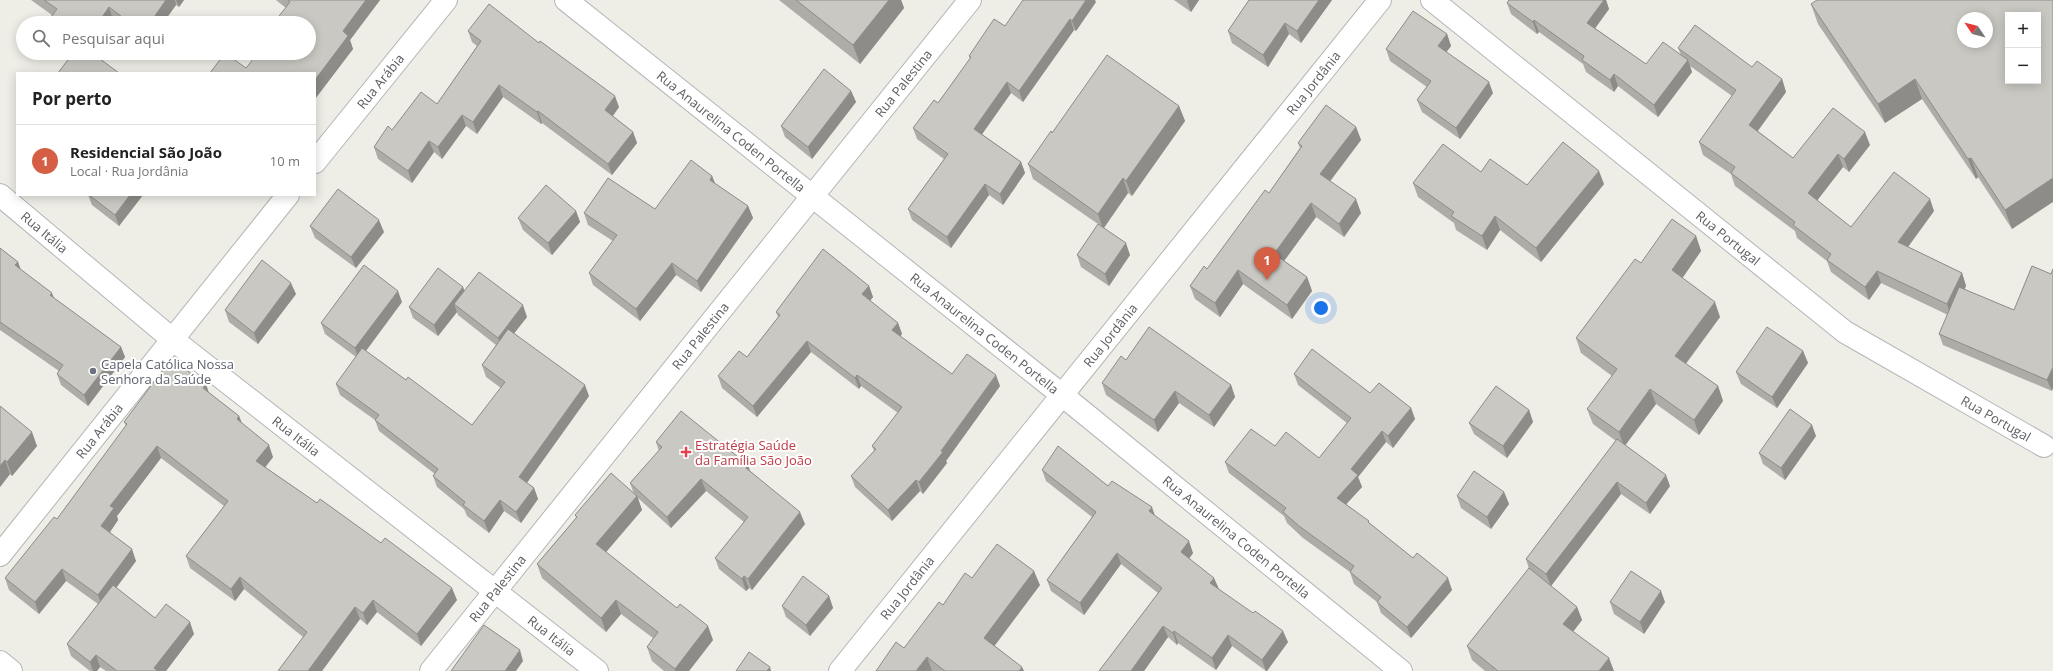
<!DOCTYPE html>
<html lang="pt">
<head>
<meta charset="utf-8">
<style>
	:root { --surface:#fff; --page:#f2f2f2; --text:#222; --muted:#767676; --line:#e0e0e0; --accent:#d55f44 }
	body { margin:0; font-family:"Open Sans",sans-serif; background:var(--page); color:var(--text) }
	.controls { position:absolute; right:12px; top:12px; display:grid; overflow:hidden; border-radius:0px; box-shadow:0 2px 10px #0003 }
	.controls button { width:36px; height:36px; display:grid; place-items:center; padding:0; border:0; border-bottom:1px solid var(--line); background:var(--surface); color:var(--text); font:20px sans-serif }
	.compass { position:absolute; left:1957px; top:12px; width:36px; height:36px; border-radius:50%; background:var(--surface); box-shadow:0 2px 10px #0003; rotate:305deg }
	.you { position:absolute; left:1321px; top:308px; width:14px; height:14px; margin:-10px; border:3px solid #fff; border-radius:50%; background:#1a73e8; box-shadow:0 0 0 6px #1a73e833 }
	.badge { display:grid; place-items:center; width:26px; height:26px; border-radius:50%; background:var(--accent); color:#fff; font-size:13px; font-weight:700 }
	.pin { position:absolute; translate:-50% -33px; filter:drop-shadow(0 1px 2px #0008) }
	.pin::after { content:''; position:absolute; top:21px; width:14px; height:12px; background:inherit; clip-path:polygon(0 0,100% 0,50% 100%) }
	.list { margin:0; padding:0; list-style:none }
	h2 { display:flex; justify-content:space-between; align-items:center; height:52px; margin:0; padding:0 16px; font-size:17px }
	h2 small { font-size:13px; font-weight:400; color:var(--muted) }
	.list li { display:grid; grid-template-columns:26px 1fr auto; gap:12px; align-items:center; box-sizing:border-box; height:72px; padding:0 16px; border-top:1px solid var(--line) }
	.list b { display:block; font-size:15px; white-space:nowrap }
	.list p { margin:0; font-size:13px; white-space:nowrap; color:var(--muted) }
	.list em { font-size:13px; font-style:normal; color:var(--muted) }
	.icon { flex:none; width:22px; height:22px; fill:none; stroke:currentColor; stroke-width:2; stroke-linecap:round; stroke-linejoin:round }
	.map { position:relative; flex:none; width:2053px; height:671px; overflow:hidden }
	.search { position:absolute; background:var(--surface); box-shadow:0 2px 10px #0003; left:16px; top:16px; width:300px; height:44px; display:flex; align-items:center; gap:10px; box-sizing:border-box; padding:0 14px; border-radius:22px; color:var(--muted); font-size:15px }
	.panel { position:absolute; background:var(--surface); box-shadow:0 2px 10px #0003; left:16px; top:72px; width:300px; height:124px; border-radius:0px }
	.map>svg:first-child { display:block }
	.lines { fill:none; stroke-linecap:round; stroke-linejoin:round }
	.minor-casing { stroke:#b3b5b9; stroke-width:24 }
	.tertiary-casing { stroke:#b3b5b9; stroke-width:24 }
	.minor { stroke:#fff; stroke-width:22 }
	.tertiary { stroke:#fff; stroke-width:22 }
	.wall { fill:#adaca7 }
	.shaded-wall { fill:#8d8c88 }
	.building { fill:#c9c8c2; stroke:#8d8c88; fill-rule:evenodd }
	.worship-dot { fill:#6b7280; stroke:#fff; stroke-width:1.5 }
	.health-dot { fill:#e0444e; stroke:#fff; stroke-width:1.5 }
	.labels { text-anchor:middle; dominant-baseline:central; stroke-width:4; stroke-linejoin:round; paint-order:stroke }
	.street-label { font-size:13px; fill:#5d6064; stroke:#fff }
	.worship-label { font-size:13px; fill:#5b616d; stroke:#fff; text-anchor:start }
	.health-label { font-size:13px; fill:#be3a42; stroke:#fff; text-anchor:start }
</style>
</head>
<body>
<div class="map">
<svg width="2053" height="671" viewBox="0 0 2053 671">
	<rect width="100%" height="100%" fill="#eeede6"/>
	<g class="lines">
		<g class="minor-casing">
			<g id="minor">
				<path id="s1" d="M566 0 1062 395 1401 671"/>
				<path id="s2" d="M1432 0 1845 332 2044 446"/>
				<path id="s3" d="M315 162 446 0"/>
				<path id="s4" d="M0 195 172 339 597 671"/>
				<path id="s5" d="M0 555 288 195"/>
				<path id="s6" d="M431 671 970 0"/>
				<path id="s7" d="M840 671 1380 0"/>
			</g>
		</g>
		<g class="tertiary-casing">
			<polyline id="tertiary" points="0,662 11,671"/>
		</g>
		<use href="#minor" class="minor"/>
		<use href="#tertiary" class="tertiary"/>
	</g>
	<g class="wall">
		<polygon points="31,0 184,0 179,7 176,5 163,23 118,23 113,20 111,23 53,23 51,17 52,15"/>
		<polygon points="276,0 380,0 350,40 353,49 315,99 315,73 246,68 309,23 277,23 276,20 286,8"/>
		<polygon points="779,0 901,0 904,8 860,64"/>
		<polygon points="1174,0 1199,0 1191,12"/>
		<polygon points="1249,0 1332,0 1301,43 1289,34 1268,67 1232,43 1228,31"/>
		<polygon points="1509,0 1606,0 1609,9 1595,28 1646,64 1681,55 1678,48 1752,67 1782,79 1786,92 1758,131 1793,158 1870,145 1849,172 1843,167 1817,200 1851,227 1934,211 1908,247 1962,273 1966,286 1964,290 2014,310 2032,266 2052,391 1943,345 1939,334 1948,315 1881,283 1869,300 1831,272 1827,261 1797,238 1795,231 1735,186 1731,174 1703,155 1699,142 1732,96 1690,66 1692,72 1658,117 1618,86 1614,92 1586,72 1583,64 1539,32 1537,34 1511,14 1507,3"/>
		<polygon points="2053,0 2012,229 1978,177 1976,179 1922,99 1885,123 1818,24 1811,4"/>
		<polygon points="1096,2 1076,31 1074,30 1023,102 1011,93 982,134 1021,162 1025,173 1003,205 989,195 951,248 912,220 908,209 944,159 917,139 913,128 938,103 970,59 969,56"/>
		<polygon points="468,31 619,107 613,116 633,132 637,143 612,175 542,123 541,124 503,97 477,134 466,126 442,159 434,152 412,183 378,159 374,147 392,130 437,104 477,46 472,42"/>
		<polygon points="1447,34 1451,46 1446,52 1493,93 1460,139 1422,112 1417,100 1427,87 1390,61 1386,49"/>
		<polygon points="851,91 856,102 812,159 785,137 781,126"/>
		<polygon points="1179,106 1185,121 1132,196 1128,193 1104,228 1130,255 1109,286 1081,267 1077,255 1098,224 1033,179 1028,164 1052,133"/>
		<polygon points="1356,127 1361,140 1330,181 1361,213 1344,237 1316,217 1284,261 1307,277 1312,291 1292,319 1243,284 1220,317 1195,299 1190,286 1207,269 1269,193 1300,148 1298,143"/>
		<polygon points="1481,172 1527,185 1604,184 1541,262 1500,230 1487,250 1456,230 1454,223 1418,197 1413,183"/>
		<polygon points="712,176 715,184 748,206 753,218 701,292 676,275 640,321 593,285 589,273 613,241 588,225 584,213 655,209"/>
		<polygon points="88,195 143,195 119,226 92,205"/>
		<polygon points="576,211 580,222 552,255 523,230 518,218"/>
		<polygon points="310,226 384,232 356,268 315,238"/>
		<polygon points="1696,236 1701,251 1682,278 1720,317 1686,364 1718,386 1723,401 1699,435 1656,404 1625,445 1670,486 1650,514 1621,494 1551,586 1577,607 1582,620 1573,632 1614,671 1485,671 1472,660 1467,646 1529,569 1526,559 1616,441 1593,424 1587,409 1612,376 1581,353 1576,338 1641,263"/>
		<polygon points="0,248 18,262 20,269 54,298 121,347 125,357 88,406 61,385 57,374 59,371 0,330"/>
		<polygon points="869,286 873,297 870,301 898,323 902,334 900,336 952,374 1000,386 946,461 947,463 923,494 920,491 892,521 855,487 851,476 874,451 872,446 898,413 861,386 859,389 811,352 757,417 722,388 718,376 747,357 778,317 776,312"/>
		<polygon points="463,287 464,291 527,317 514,333 589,396 527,483 534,488 538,499 521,523 504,511 489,533 467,516 464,509 437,487 433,476 435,474 379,431 375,420 340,395 336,384 356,357 325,334 321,323 402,302 366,351 406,380 472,425 501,388 486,377 482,365 496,345 458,315 457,312 438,336 413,318 409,307"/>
		<polygon points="296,294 258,344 229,322 225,310"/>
		<polygon points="1803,351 1808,363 1777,408 1741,384 1736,372"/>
		<polygon points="1126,360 1231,385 1235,397 1214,427 1179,403 1158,432 1106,395 1102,383"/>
		<polygon points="1294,374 1370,393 1411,408 1415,419 1393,448 1386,442 1358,477 1362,487 1346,504 1452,590 1411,638 1381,613 1377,602 1354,584 1350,572 1303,538 1287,523 1284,516 1229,473 1225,462 1275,446 1319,458 1347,423 1298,385"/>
		<polygon points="208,392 239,416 242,424 273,457 265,467 457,600 421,646 377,612 367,625 360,619 322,671 278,671 303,637 244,589 235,601 190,568 186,556 224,506 161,458 117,516 118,520 110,532 136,561 116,588 155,618 194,634 166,671 106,671 100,667 97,671 90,671 71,656 67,644 98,604 66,581 39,614 9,590 5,578 57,519 126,426 124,422"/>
		<polygon points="0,406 37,446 12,476 10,474 0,487"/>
		<polygon points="1529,410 1533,422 1507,458 1474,434 1469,423"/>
		<polygon points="1816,436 1785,480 1763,464 1759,453"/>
		<polygon points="656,442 748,465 750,471 805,524 752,590 749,588 746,591 719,569 715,558 744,522 706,491 671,528 638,498 642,510 606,552 713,640 689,671 664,671 652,661 647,647 653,638 621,614 606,632 542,578 537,564 576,518 575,515 634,494 630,483 659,451"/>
		<polygon points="1042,470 1108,486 1154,515 1193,553 1189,559 1218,589 1288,642 1267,671 1266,671 1232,646 1216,670 1178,643 1177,645 1168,637 1144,671 1099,671 1158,593 1121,564 1084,615 1051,591 1047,580 1092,517 1046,481"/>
		<polygon points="1504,492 1509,504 1491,529 1461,508 1457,496"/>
		<polygon points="972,578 1040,585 994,645 1024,671 932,671 904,648"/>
		<polygon points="829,596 833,608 810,636 786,617 782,606"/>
		<polygon points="1610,602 1665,602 1644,634 1614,614"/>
	</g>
	<g class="shaded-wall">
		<polygon points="166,0 175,0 176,5 163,23 150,23"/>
		<polygon points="176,0 184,0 179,7"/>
		<polygon points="366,0 380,0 350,40 353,49 315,99 315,80 343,31"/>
		<polygon points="889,0 901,0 904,8 860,64 853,45"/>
		<polygon points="1086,0 1095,0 1096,2 1076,31 1072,21"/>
		<polygon points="1188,0 1199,0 1191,12 1187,1"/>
		<polygon points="1319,0 1332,0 1301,43 1297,31"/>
		<polygon points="1604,0 1606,0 1609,9 1591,34 1587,23"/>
		<polygon points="109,7 113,20 111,23 98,23"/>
		<polygon points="1070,19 1074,30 1023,102 1019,91"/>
		<polygon points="1534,20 1539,32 1537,34 1533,22"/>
		<polygon points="1285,23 1289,34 1268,67 1263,55"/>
		<polygon points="1447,34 1451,46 1442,58 1438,46"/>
		<polygon points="1688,60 1692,72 1658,117 1654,105"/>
		<polygon points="1614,74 1618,86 1614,92 1610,80"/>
		<polygon points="1782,79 1786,92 1753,137 1749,125"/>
		<polygon points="1915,79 1922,99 1885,123 1878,104"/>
		<polygon points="1007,82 1011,93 978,140 974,129"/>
		<polygon points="1489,82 1493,93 1460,139 1456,128"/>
		<polygon points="499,85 503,97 477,134 473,122"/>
		<polygon points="851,91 856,102 812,159 808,147"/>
		<polygon points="615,96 619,107 609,121 605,110"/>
		<polygon points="1179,106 1185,121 1132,196 1126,181"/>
		<polygon points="538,111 542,123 541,124 537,112"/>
		<polygon points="462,115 466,126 442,159 438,147"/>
		<polygon points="1356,127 1361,140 1325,188 1320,174"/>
		<polygon points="633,132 637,143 612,175 608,164"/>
		<polygon points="1865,132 1870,145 1849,172 1844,159"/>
		<polygon points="429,141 434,152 412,183 408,171"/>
		<polygon points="1838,154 1843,167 1813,206 1808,193"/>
		<polygon points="1971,158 1978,177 1976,179 1968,159"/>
		<polygon points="1021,162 1025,173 1003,205 1000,194"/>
		<polygon points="1599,171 1604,184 1541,262 1536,248"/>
		<polygon points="712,176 717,188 710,180"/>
		<polygon points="1123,178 1128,193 1103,229 1098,214"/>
		<polygon points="2053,178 2053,202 2012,229 2005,210"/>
		<polygon points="985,184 989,195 951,248 947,237"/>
		<polygon points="130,195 143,195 119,226 115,215"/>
		<polygon points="1356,199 1361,213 1344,237 1339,224"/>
		<polygon points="1930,199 1934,211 1902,255 1898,242"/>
		<polygon points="1311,203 1316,217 1279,268 1274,254"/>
		<polygon points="748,206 753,218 701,292 697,281"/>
		<polygon points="576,211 580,222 552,255 548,243"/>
		<polygon points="1495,216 1500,230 1487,250 1482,236"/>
		<polygon points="379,220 384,232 356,268 351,257"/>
		<polygon points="1696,236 1701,251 1677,286 1672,270"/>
		<polygon points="1126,243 1130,255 1109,286 1105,274"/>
		<polygon points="18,262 22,273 15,265"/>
		<polygon points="672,263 676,275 640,321 636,309"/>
		<polygon points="1238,270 1243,284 1220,317 1215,303"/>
		<polygon points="1877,271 1881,283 1869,300 1865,287"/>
		<polygon points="1962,273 1966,286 1951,316 1947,304"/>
		<polygon points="1307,277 1312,291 1292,319 1287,305"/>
		<polygon points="291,283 296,294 258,344 254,333"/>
		<polygon points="869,286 873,297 866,306 862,294"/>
		<polygon points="463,287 467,298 454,304 457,312 438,336 434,325"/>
		<polygon points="398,291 402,302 359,360 355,348"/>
		<polygon points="52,293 56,303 50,295"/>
		<polygon points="1715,302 1720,317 1680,371 1675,356"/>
		<polygon points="523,305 527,317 502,349 498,338"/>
		<polygon points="898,323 902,334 896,342 892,330"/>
		<polygon points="807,341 811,352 757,417 753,406"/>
		<polygon points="121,347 125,357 88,406 84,395"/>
		<polygon points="1803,351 1808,363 1777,408 1772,397"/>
		<polygon points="2053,367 2053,388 2052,391 2047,380"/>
		<polygon points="857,375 861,386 859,389 855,378"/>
		<polygon points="996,375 1000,386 946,461 947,463 923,494 919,482"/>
		<polygon points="206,384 210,396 203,388"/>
		<polygon points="585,385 589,396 523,488 519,477"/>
		<polygon points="1231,385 1235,397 1214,427 1209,415"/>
		<polygon points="1718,386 1723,401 1699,435 1694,420"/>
		<polygon points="1650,389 1656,404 1624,447 1619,432"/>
		<polygon points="1175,391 1179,403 1158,432 1154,420"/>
		<polygon points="1411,408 1415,419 1393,448 1388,436"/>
		<polygon points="1529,410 1533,422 1507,458 1503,446"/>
		<polygon points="239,416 244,428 237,419"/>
		<polygon points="1812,425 1816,436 1785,480 1781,468"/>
		<polygon points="1382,431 1386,442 1358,477 1362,487 1341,510 1337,498 1351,469"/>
		<polygon points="32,432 37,446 12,476 7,462"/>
		<polygon points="269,445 273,457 261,473 256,461"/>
		<polygon points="157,446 161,458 117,516 118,520 106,538 101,526 110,506"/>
		<polygon points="5,460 10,474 0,487 0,466"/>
		<polygon points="748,465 752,477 746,468"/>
		<polygon points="1666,475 1670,486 1650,514 1646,503"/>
		<polygon points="701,479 706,491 671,528 667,517"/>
		<polygon points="916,480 920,491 892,521 888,510"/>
		<polygon points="1617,482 1621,494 1551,586 1546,574"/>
		<polygon points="534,488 538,499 521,523 516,512"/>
		<polygon points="1504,492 1509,504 1491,529 1487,517"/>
		<polygon points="637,496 642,510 601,558 596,544"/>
		<polygon points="500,500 504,511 489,533 484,521"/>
		<polygon points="1152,507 1156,519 1149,511"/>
		<polygon points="800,512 805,524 752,590 748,579"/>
		<polygon points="1189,541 1193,553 1185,564 1181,552"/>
		<polygon points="132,549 136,561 102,607 98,595"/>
		<polygon points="1117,553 1121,564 1084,615 1080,603"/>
		<polygon points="62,569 66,581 39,614 35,602"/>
		<polygon points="1034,571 1040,585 990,652 984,638"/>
		<polygon points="744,576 749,588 746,591 742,579"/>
		<polygon points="240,577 244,589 235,601 231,589"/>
		<polygon points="1214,578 1219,589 1210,583"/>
		<polygon points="1448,578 1452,590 1411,638 1407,627"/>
		<polygon points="452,588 457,600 421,646 417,634"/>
		<polygon points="1661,591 1665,602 1644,634 1640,622"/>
		<polygon points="829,596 833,608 810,636 806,625"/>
		<polygon points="373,600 377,612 367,625 363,613"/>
		<polygon points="616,600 621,614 606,632 601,618"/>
		<polygon points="355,607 360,619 322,671 308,671"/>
		<polygon points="1577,607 1582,620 1568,638 1563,624"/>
		<polygon points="190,622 194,634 166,671 155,671 154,668"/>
		<polygon points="708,626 713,640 689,671 675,671 675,669"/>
		<polygon points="1163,626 1168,637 1144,671 1131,671"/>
		<polygon points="1174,631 1178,643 1177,645 1173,633"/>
		<polygon points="1283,631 1288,642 1267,671 1266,671 1262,660"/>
		<polygon points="1228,635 1232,646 1216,670 1212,658"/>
		<polygon points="520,650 523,661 516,671 505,671"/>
		<polygon points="96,655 100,667 97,671 93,671 90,662"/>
		<polygon points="927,657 932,671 916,671"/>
		<polygon points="1609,658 1614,671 1599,671"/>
		<polygon points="770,667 771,671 767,671"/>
		<polygon points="1022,667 1024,671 1019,671"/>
	</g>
	<g class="building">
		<polygon points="44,0 166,0 150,23 130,23 109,7 98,23 59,23 51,17 57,9"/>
		<polygon points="288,0 366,0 343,31 348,36 315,80 315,73 210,73 225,53 246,68 258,53 309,53 309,23 280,23 276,20 290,2"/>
		<polygon points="796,0 889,0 853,45"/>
		<polygon points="1023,0 1086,0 1072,21 1070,19 1019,91 1007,82 974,129 1021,162 1000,194 985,184 947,237 908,209 948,154 913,128 934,100 938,103 971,57 969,56 994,19 1005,26"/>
		<polygon points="1249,0 1319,0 1297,31 1285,23 1263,55 1228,31"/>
		<polygon points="1509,0 1604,0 1587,23 1646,64 1663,42 1688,60 1654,105 1614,74 1610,80 1582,60 1584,56 1534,20 1533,22 1507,3"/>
		<path d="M1817 0H2053V178L2005 210 1971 158 1968 159 1915 79 1878 104 1811 4ZM2008 15H2038V81H2008ZM1963 18H1987V42H1963Z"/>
		<polygon points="489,4 539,43 540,41 615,96 605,110 633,132 608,164 538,111 537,112 499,85 473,122 462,115 438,147 429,141 408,171 374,147 388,126 392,130 421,92 437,104 481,41 468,31"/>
		<polygon points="1413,11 1447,34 1438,46 1489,82 1456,128 1417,100 1431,81 1386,49"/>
		<polygon points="1695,25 1752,67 1757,61 1782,79 1749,125 1793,158 1833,108 1865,132 1844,159 1838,154 1808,193 1851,227 1894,172 1930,199 1898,242 1962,273 1947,304 1877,271 1865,287 1827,260 1831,254 1793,225 1795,222 1731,173 1735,167 1699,142 1736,90 1678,48"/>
		<polygon points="73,53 92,53 119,73 58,73"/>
		<polygon points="1107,55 1179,106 1126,181 1123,178 1098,214 1028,164 1051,131 1052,133"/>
		<polygon points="824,69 851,91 808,147 781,126"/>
		<polygon points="1326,105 1356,127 1320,174 1356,199 1339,224 1311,203 1274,254 1307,277 1287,305 1238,270 1215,303 1190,286 1204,266 1207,269 1265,190 1269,193 1302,146 1298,143"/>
		<polygon points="1563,142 1599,171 1536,248 1495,216 1482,236 1451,216 1454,212 1413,183 1443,144 1481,172 1490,159 1527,185"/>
		<polygon points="691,160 712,176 710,180 748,206 697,281 672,263 636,309 589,273 617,235 584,213 608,178 655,209"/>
		<polygon points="546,185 576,211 548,243 518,218"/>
		<polygon points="338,189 379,220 351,257 310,226"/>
		<polygon points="89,195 130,195 115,215"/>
		<polygon points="1672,219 1696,236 1672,270 1715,302 1675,356 1718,386 1694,420 1650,389 1619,432 1587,409 1617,369 1576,338 1635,259 1641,263"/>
		<polygon points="1098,224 1126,243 1105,274 1077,255"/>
		<polygon points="0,248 18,262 15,265 52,293 50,295 121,347 84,395 57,374 63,365 0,322"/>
		<polygon points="823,249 869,286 862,294 898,323 892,330 952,374 967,354 996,375 941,451 943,452 919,482 916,480 888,510 851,476 876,449 872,446 902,407 857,375 855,378 807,341 753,406 718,376 739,351 747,357 780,315 776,312"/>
		<polygon points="262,260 291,283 254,333 225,310"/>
		<polygon points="364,265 398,291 355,348 321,323"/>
		<polygon points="2032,266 2051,274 2053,269 2053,367 2047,380 1939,334 1959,287 2014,310"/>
		<polygon points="438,268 463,287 434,325 409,307"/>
		<polygon points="479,272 523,305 498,338 454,304"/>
		<polygon points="1149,327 1231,385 1209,415 1175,391 1154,420 1102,383 1121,356 1126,360"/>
		<polygon points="1767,327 1803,351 1772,397 1736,372"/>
		<polygon points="508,329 585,385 519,477 534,488 516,512 500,500 484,521 463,505 465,502 433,476 438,469 375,420 379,415 336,384 362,348 406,380 408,377 472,425 505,382 482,365"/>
		<polygon points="1312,349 1370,393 1379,383 1411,408 1388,436 1382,431 1351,469 1358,475 1337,498 1369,521 1368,522 1413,558 1417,553 1448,578 1407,627 1377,602 1381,597 1350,572 1354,566 1299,526 1283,512 1286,508 1225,462 1251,429 1275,446 1286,432 1319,458 1351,418 1294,374"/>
		<polygon points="171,359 206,384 203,388 239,416 237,419 269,445 256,461 317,503 320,499 381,543 385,538 452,588 417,634 373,600 363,613 355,607 308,671 278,671 307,632 240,577 231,589 186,556 228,501 157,446 110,506 114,508 101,526 132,549 98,595 62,569 35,602 5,578 54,517 57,519 127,424 124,422"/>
		<polygon points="1496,386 1529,410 1503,446 1469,423"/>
		<polygon points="0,406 32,432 7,462 5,460 0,466"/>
		<polygon points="1790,409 1812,425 1781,468 1759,453"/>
		<polygon points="681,411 748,465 746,468 800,512 748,579 744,576 742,579 715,558 748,517 701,479 667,517 630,483 662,447 656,442"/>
		<polygon points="1617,439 1666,475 1646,503 1617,482 1546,574 1526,559"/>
		<polygon points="1058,446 1108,486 1112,481 1152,507 1149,511 1189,541 1181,552 1214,578 1210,583 1253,613 1255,611 1283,631 1262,660 1228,635 1212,658 1174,631 1173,633 1163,626 1131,671 1099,671 1162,588 1117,553 1080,603 1047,580 1096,512 1042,470"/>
		<polygon points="1474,471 1504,492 1487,517 1457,496"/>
		<polygon points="611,473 637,496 596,544 677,608 680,604 708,626 675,669 647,647 658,632 616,600 601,618 537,564 577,517 575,515"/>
		<polygon points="997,544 1034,571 984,638 1022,667 1019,671 945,671 927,657 916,671 876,671 896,642 904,648 939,602 943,605 965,573 972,578"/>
		<polygon points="1529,568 1577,607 1563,624 1609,658 1599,671 1498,671 1467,646"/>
		<polygon points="1631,571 1661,591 1640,622 1610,602"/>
		<polygon points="803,576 829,596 806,625 782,606"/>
		<polygon points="113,585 155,618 166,604 190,622 154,668 158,671 117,671 96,655 90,662 67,644"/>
		<polygon points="484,625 520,650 505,671 451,671"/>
		<polygon points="749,652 770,667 767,671 736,671"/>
	</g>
	<circle class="worship-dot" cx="93" cy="371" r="4"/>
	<path class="health-dot" d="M684 446h4v4h4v4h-4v4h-4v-4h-4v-4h4z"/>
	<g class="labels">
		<g class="street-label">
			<text stroke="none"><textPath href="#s3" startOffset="104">Rua Arábia</textPath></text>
			<text stroke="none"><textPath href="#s6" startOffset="754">Rua Palestina</textPath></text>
			<text stroke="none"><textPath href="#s7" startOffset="755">Rua Jordânia</textPath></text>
			<text stroke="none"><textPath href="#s1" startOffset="211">Rua Anaurelina Coden Portella</textPath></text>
			<text stroke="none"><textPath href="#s4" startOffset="58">Rua Itália</textPath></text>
			<text stroke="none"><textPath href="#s2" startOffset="380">Rua Portugal</textPath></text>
			<text stroke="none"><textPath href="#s1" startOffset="535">Rua Anaurelina Coden Portella</textPath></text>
			<text stroke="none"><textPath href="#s6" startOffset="430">Rua Palestina</textPath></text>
			<text stroke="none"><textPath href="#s7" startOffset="431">Rua Jordânia</textPath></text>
			<text stroke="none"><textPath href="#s2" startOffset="704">Rua Portugal</textPath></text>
			<text stroke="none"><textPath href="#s5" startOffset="159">Rua Arábia</textPath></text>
			<text stroke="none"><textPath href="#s4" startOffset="382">Rua Itália</textPath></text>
			<text stroke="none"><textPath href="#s1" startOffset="859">Rua Anaurelina Coden Portella</textPath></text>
			<text stroke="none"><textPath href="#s6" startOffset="106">Rua Palestina</textPath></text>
			<text stroke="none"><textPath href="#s7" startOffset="107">Rua Jordânia</textPath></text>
			<text stroke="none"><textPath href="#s4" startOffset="706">Rua Itália</textPath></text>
		</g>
		<g class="worship-label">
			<text x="101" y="364">Capela Católica Nossa<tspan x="101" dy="15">Senhora da Saúde</tspan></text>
		</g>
		<g class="health-label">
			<text x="695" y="445">Estratégia Saúde<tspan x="695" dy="15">da Família São João</tspan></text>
		</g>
	</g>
</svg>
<div class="controls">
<button>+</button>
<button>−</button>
</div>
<svg class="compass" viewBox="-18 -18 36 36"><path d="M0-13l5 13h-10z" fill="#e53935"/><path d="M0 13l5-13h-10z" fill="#767676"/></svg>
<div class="you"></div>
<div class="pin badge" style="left:1267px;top:280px">1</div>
<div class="search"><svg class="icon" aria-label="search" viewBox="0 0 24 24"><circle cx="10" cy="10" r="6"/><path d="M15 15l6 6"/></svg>Pesquisar aqui</div>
<section class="panel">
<h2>Por perto<small></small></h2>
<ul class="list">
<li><span class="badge">1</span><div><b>Residencial São João</b><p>Local · Rua Jordânia</p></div><em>10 m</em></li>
</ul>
</section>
</div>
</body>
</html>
